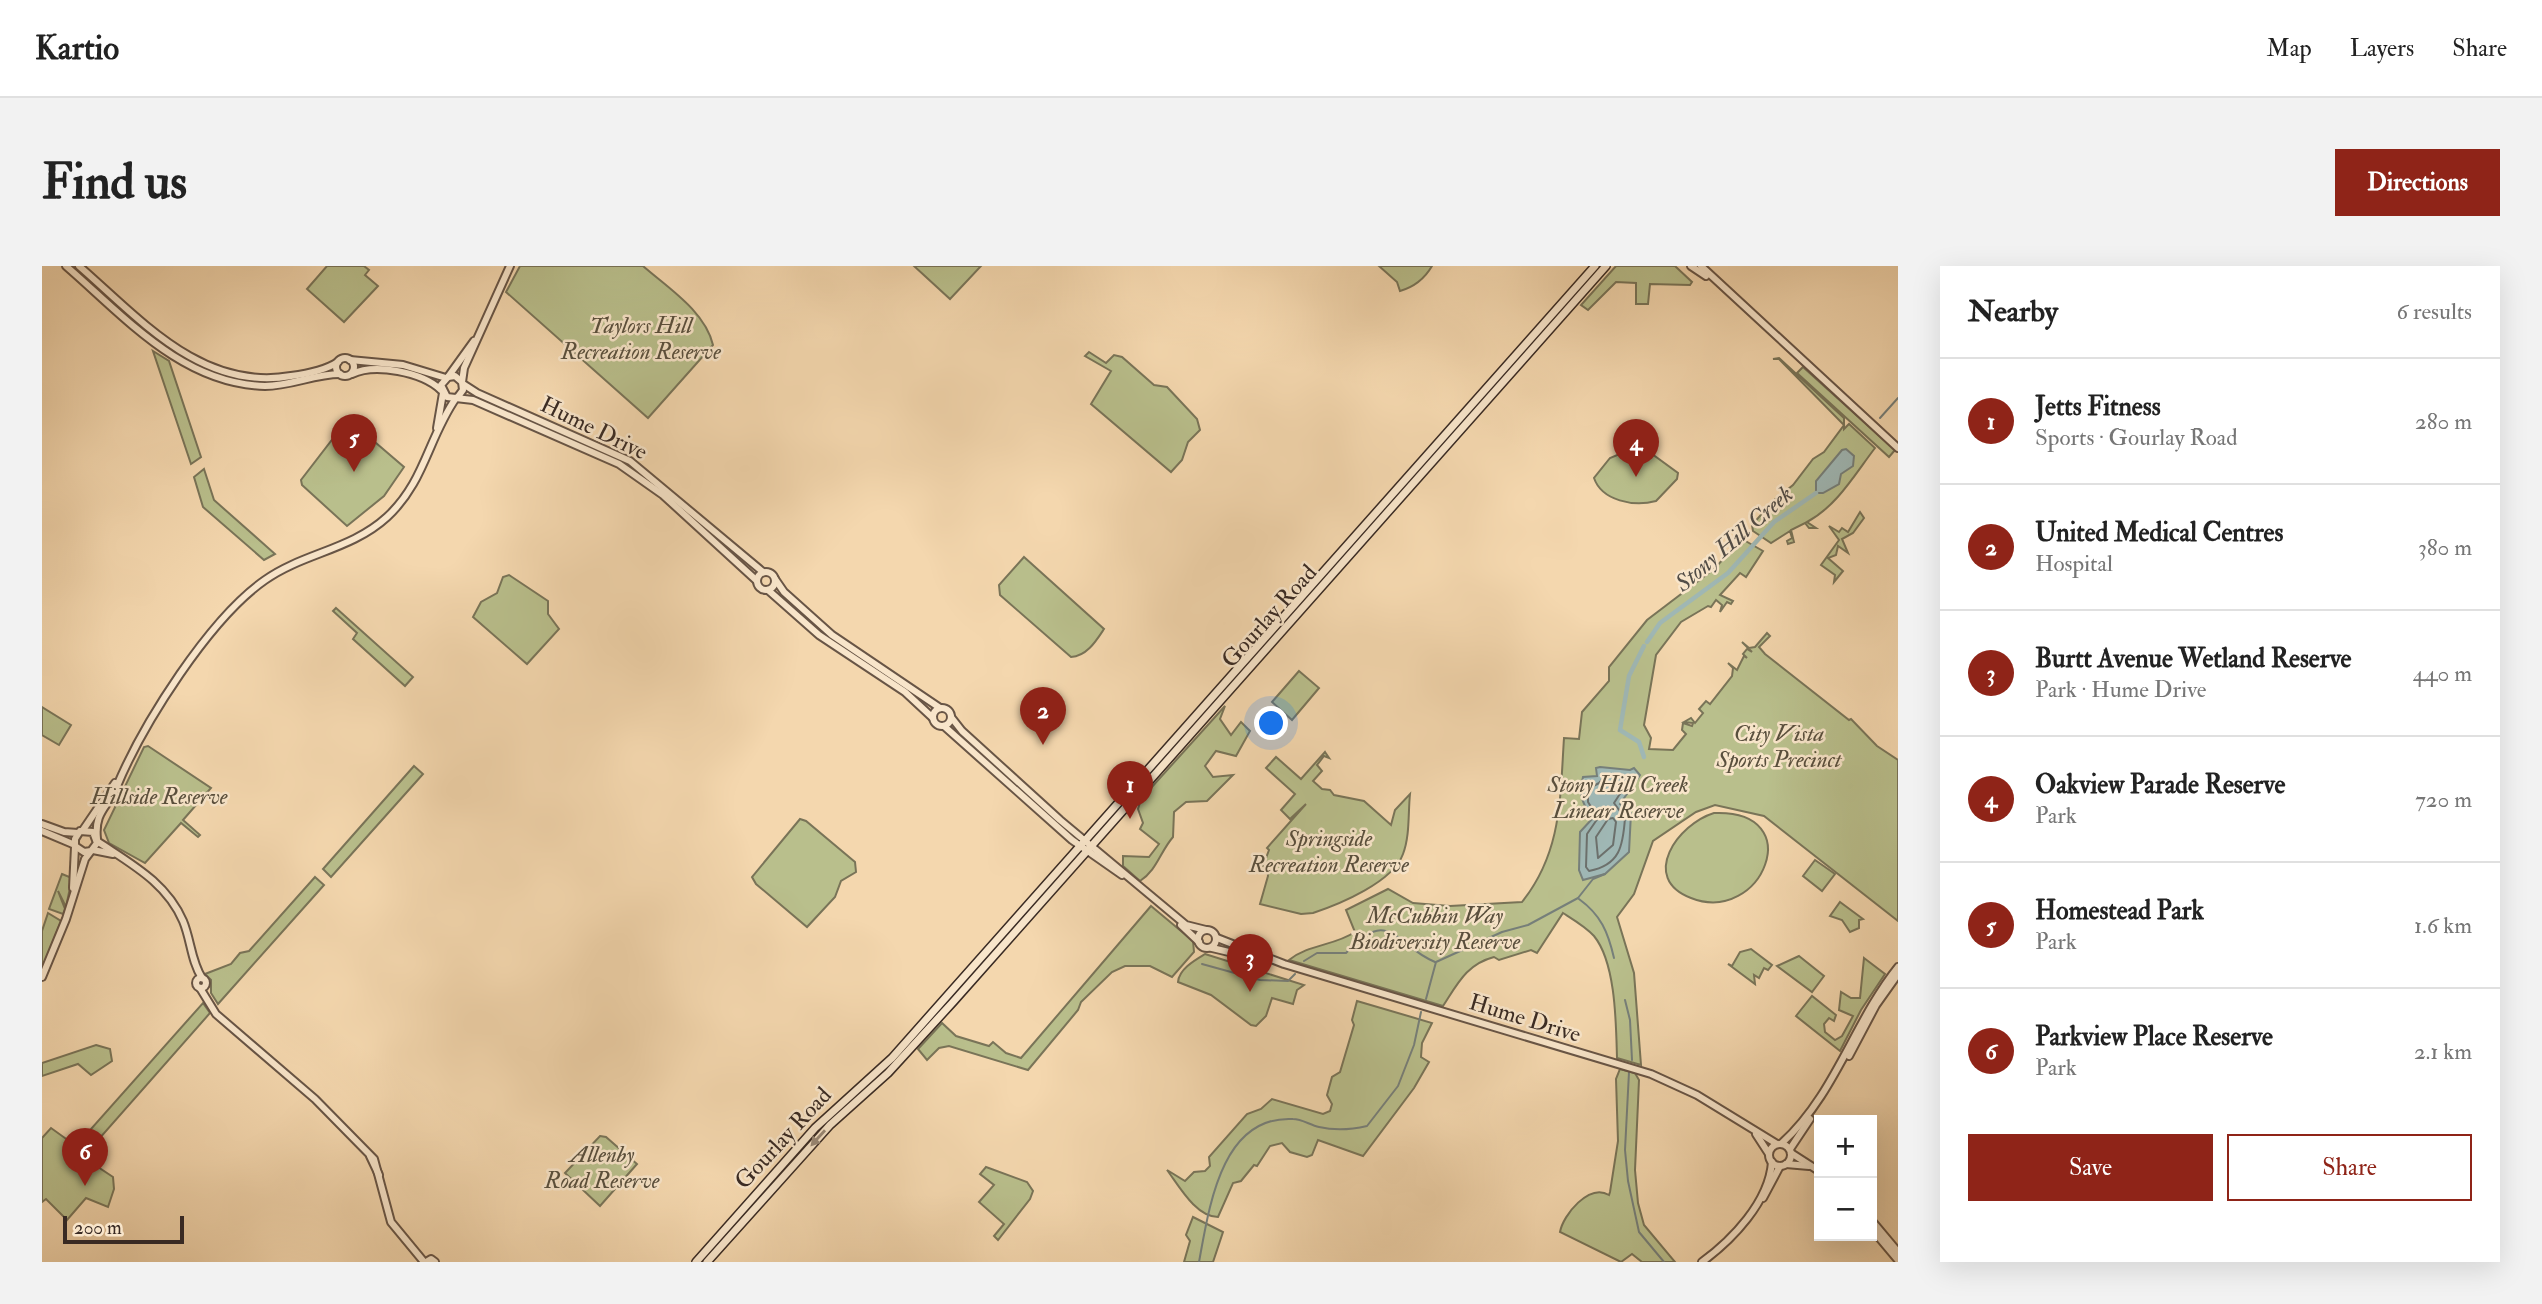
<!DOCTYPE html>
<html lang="en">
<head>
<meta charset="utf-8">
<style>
	:root { --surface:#fff; --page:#f2f2f2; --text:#222; --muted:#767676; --line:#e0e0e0; --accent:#8f2418 }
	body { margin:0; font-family:"IM FELL Double Pica",serif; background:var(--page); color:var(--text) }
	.controls { position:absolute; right:21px; bottom:21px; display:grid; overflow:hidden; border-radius:0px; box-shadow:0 7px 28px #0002 }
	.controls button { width:63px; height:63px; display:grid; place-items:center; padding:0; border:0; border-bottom:2px solid var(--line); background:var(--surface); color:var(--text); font:35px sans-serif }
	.scale { position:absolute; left:21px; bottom:18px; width:121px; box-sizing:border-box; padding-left:7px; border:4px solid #392a23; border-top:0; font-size:19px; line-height:24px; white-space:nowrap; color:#392a23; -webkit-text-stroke:5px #f8e5ca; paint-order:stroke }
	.you { position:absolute; left:1230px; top:458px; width:24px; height:24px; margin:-18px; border:5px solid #fff; border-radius:50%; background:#1a73e8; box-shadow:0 0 0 10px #1a73e833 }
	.badge { display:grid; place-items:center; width:46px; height:46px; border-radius:50%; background:var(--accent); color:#fff; font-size:23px; font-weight:700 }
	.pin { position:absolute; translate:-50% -58px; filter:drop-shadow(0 2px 4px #0008) }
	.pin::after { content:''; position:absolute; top:37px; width:24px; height:21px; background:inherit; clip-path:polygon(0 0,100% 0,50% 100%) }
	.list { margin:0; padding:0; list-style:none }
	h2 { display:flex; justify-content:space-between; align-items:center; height:91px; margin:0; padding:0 28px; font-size:30px }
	h2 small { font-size:23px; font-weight:400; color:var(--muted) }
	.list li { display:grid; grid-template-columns:46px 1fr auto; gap:21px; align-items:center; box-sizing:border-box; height:126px; padding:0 28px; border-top:2px solid var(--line) }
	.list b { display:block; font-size:26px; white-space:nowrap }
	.list p { margin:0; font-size:23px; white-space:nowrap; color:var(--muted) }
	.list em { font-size:23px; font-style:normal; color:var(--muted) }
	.actions { display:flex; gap:14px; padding:21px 28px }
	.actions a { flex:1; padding:16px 0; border:2px solid var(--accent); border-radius:0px; text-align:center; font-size:24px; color:var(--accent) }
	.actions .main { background:var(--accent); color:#fff }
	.map { position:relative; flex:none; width:1856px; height:996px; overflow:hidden; border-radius:0px }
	header { display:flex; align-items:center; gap:42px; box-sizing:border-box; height:98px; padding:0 35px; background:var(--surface); border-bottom:2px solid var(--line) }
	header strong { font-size:33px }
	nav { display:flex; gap:38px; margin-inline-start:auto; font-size:24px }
	.intro { display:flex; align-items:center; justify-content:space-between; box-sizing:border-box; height:168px; padding:0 42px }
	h1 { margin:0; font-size:49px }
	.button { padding:18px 32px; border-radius:0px; background:var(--accent); color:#fff; font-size:24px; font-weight:700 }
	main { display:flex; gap:42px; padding:0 42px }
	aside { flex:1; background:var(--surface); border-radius:0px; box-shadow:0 7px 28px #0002 }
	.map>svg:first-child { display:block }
	.green { fill:#b9bf8c; stroke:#797458; stroke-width:2 }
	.water { fill:#9fb7b4; stroke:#767f7a; stroke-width:2 }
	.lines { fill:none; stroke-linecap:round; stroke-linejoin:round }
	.shore { stroke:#6c706c; stroke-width:2 }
	.stream { stroke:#767f7a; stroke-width:2 }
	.canal { stroke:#9fb7b4; stroke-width:4.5 }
	.tertiary-casing { stroke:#685546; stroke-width:10 }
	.secondary-casing { stroke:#392a23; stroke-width:10 }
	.tertiary { stroke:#f8e5ca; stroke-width:6 }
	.secondary { stroke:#f8e5ca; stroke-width:7 }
	.oneway { fill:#988876 }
	.labels { text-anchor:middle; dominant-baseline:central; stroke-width:5; stroke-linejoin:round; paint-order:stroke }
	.park-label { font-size:23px; font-style:italic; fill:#594f3d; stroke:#f8e5ca }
	.street-label { font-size:23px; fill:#392a23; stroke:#f8e5ca }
	.water-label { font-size:24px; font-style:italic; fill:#524d47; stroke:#f8e5ca }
</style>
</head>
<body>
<header>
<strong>Kartio</strong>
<nav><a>Map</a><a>Layers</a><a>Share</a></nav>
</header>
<div class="intro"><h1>Find us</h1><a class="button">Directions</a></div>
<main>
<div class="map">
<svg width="1856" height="996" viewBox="0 0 1856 996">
	<rect width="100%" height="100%" fill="#f4d7ae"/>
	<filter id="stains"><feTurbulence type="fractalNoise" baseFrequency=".00286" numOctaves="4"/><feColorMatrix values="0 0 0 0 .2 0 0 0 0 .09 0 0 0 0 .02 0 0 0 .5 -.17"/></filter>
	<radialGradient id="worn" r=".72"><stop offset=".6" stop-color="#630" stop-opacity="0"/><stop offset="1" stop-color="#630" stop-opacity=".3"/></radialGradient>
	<g class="green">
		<polygon points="285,0 322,0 327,4 323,9 336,20 302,56 265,23"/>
		<path d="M478 0H601C626 22 663 45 671 79L606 152 464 26Z"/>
		<polygon points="872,0 939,0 908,33"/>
		<path d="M1337 0H1390C1383 12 1372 21 1358 25L1355 16Z"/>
		<polygon points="1574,0 1633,0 1650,16 1648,19 1608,18 1606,38 1594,38 1594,17 1574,16 1546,44 1539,39"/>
		<polygon points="111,85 127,95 159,191 149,198"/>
		<polygon points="1047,86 1064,97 1072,89 1080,91 1112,119 1125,121 1155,153 1158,164 1146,176 1140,194 1129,206 1049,138 1069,105 1043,90"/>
		<path d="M1737 92 1802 152V163L1807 158 1833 182C1813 208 1795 240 1765 256L1774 262H1767L1763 257 1749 264 1752 276 1746 278 1745 275 1750 272 1748 265 1729 277 1711 265 1710 259 1731 235 1751 219 1771 193 1782 186 1802 159 1737 93H1731Z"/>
		<polygon points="1761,101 1853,184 1847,191 1755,107"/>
		<polygon points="306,153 362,201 342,230 305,260 260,219 259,214"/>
		<path d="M1580 187 1610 188 1636 207 1635 213 1614 235C1592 241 1560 235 1552 212L1568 192Z"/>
		<polygon points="162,203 172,234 233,288 222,294 161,241 152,211"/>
		<polygon points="1818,246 1822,252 1811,267 1800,273 1806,287 1796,280 1794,289 1786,292 1801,305 1792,316 1793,309 1779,299 1797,274 1787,260 1797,266 1800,262 1806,266"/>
		<path d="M1700 273 1721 285 1704 311 1698 307 1678 329 1691 335 1689 338 1685 336 1678 346 1680 339 1674 334 1669 341 1666 340 1639 356 1614 389 1602 459 1609 472 1607 483 1631 484 1644 468 1640 464 1641 457 1650 460 1651 457 1642 456 1649 452 1653 457 1661 447 1657 443 1664 435 1668 438 1690 410 1691 402 1686 397 1695 404 1702 390 1705 392 1701 388 1705 383 1710 386 1700 376 1707 382 1713 381 1725 367 1728 370 1717 381 1723 388 1807 454 1809 453 1835 480 1856 494V655L1722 550 1673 539 1654 546 1611 575 1592 628 1575 651 1592 707 1599 799 1575 792C1574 758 1574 697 1552 670 1544 661 1532 654 1521 647L1495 687 1489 684 1457 694 1452 691C1425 698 1416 717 1401 740L1247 694C1267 678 1292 680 1313 666L1304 644 1346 623 1371 637 1408 640 1480 636C1520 586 1518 532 1522 472L1537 473 1540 446 1567 415V401L1605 354 1672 303Z"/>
		<path d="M982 291 1062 363C1054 375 1045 390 1029 391L958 329 957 319Z"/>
		<polygon points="467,309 506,335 506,348 517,363 485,398 431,351 439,336 455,327 461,311"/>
		<polygon points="294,342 371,411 363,420 311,373 315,367 291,345"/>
		<polygon points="1257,405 1277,422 1250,454 1230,436"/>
		<path d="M1183 440 1178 453 1189 469 1199 456 1208 465 1194 490 1174 485 1163 500 1171 511 1191 509 1165 535 1144 536 1132 546 1131 571C1118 586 1115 604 1098 615L1081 600V590L1107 591 1117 578 1098 563 1101 557 1096 543 1099 533Z"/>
		<polygon points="0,441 29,459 17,479 0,469"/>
		<polygon points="106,480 169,522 141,554 158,569 156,571 139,557 103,597 67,577 62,564 102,481"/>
		<path d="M1283 486 1287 492 1282 490 1275 499 1280 505 1271 515 1280 523 1288 524 1292 529 1322 535 1349 559 1353 544 1368 528C1366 547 1368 570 1361 588 1351 616 1298 638 1271 647L1259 648 1218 638 1226 610 1225 602 1221 600 1227 584 1225 582 1264 538 1248 553 1239 544 1253 528 1224 502 1234 491 1259 513Z"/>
		<polygon points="372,500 381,508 289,611 281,603"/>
		<path d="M1672 547C1768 543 1720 660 1649 632 1597 612 1636 558 1672 547Z"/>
		<polygon points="758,553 764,555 813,596 814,606 799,615 793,631 765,661 714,618 710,611"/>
		<polygon points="1773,594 1793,608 1780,625 1761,610"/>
		<polygon points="20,608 30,612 24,641 16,625 23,643 21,648 7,643"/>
		<polygon points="273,611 282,619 176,738 169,727 169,714 163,708 189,698 198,687 207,685"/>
		<polygon points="1798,636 1821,653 1817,654 1817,662 1808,666 1800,654 1788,650"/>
		<polygon points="1109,640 1151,675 1152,686 1130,711 1108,700 1083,700 1070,706 1039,736 1036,744 986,804 907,780 897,782 885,794 876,783 900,757 914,770 947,780 951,776 964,787 979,792"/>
		<polygon points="6,647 19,655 0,703 0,665"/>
		<polygon points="1709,683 1730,699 1726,704 1722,702 1717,712 1712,709 1713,718 1686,698 1690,700 1698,686"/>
		<path d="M1163 688 1262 719 1255 724 1251 738 1230 732 1224 750 1214 760 1209 759 1169 729 1136 716C1137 703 1153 694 1163 688Z"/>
		<polygon points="1757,690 1782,710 1770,726 1735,700"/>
		<polygon points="1822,692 1843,708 1819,744 1798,785 1754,750 1770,730 1794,749 1792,755 1787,752 1782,758 1783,766 1793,774 1800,770 1811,750 1797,744 1799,726 1809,732 1818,732"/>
		<path d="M1315 735 1390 757 1380 777 1379 791 1387 796 1372 822 1321 890 1276 874 1270 889 1265 891 1248 886 1240 877 1228 880 1215 900 1212 899 1199 915 1191 917 1176 951C1154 951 1137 920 1125 904L1143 915 1152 906 1163 905 1168 900 1167 891 1205 848 1219 843 1230 833 1281 848 1288 845 1290 838 1285 829 1290 811 1298 806 1312 759 1310 754Z"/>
		<polygon points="161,737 168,747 41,891 71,911 72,923 66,941 44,932 25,954 4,933 0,936 0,872 9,862 34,880"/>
		<polygon points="54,779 68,783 70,795 49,809 36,798 0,810 0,797"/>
		<path d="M1578 803 1593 807 1597 814 1593 904 1596 937 1602 959 1633 996H1600L1590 988 1579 996 1518 966C1521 949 1547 917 1567 929L1568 926 1576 875 1574 813Z"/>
		<polygon points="558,870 564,871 595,898 558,940 523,907"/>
		<polygon points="944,901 985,916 991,925 988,933 956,974 952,970 962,958 937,936 952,919 938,908"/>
		<polygon points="1151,951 1181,966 1171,996 1142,996 1148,975 1144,969"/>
	</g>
	<g class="water">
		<polygon points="1804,183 1812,190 1811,200 1799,208 1797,218 1781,227 1774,227 1774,215 1800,184"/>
		<path d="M1558 501 1588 504 1592 502 1598 509 1578 538 1589 547 1587 586 1563 608 1541 614 1537 604 1538 566 1550 553C1541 537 1536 530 1541 511L1555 510 1554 502Z"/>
	</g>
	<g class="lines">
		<g class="shore">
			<path d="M1565 508 1587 514 1572 537 1583 552C1581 580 1578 599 1547 605L1544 601 1545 568 1556 552 1546 536V523L1557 517Z"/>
			<polygon points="1571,552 1574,556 1571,579 1556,592 1554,571 1566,553"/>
		</g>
		<g class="stream">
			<polyline points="1838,152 1856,132"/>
			<path d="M1537 633C1559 649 1566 666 1572 692"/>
			<path d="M1262 695 1275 687H1304C1348 639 1352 679 1393 696"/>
			<polyline points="1160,698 1218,714 1246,715 1253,708"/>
			<polyline points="1384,733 1394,696 1460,666 1486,659 1536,632 1551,613 1563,608"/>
			<polyline points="1583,734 1588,754 1590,794"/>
			<polyline points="1587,806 1583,884 1586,915 1597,966 1622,996"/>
			<path d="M1157 996C1167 942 1179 849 1251 853 1260 853 1268 859 1277 861 1294 865 1308 864 1325 860L1356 820 1372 779 1379 746"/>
		</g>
		<g class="canal">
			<polyline points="1605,376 1618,357 1686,307 1732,256 1774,227"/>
			<polyline points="1602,491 1597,476 1578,464 1587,410 1602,380"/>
		</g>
		<g class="tertiary-casing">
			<g id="tertiary">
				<path d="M24 0C83 51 140 118 223 120 249 120 272 108 298 108"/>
				<path d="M37 0C98 53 160 126 249 110 265 108 282 105 296 96"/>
				<polyline points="1649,0 1664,10"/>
				<polyline points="1659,0 1856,182"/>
				<circle cx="303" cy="101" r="9"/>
				<polyline points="308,94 361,99 404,112"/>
				<path d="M310 108C333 97 380 106 399 124"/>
				<polyline points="406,111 432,75"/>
				<polyline points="420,116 422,102 468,0"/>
				<polyline points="421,118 435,127 588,195 721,306"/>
				<polyline points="415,132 421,124 420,116 413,110 406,111 399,119 405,131 431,134 577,198 621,229 714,314"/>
				<polyline points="395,162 401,127"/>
				<circle cx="724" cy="315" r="9"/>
				<polyline points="733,313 742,326 790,369 898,442"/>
				<polyline points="726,324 777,369 863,426 891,452"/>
				<circle cx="900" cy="451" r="9"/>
				<polyline points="909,451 920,465 1018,554 1144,659 1164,664"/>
				<polyline points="902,460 1030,574 1080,609"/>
				<polyline points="0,558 22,566 36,567"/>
				<polyline points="41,564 73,517"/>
				<polyline points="0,565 33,579"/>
				<path d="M55 573C52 545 66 542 75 520 101 458 167 353 223 314 261 287 309 284 345 251 383 216 386 172 414 132"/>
				<path d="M55 575C89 598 124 616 141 655 149 674 149 695 160 712"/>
				<polyline points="51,584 71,588"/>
				<polyline points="31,622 33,581"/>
				<polyline points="1139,659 1157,676"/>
				<circle cx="1165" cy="673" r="9"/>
				<polyline points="1175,672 1242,698 1609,808 1655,829 1735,878"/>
				<polyline points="1170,682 1212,692"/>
				<polyline points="0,711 24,653 43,593 55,577 51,566 38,565 33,573 33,580 42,586 49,585"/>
				<circle cx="159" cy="717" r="5"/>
				<polyline points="158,722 174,748 273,833 332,893 349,956 382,996"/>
				<polyline points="1807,790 1834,739 1856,708"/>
				<polyline points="1714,868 1727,888"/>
				<path d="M1740 877C1793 829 1812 756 1856 701"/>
				<circle cx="1738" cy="889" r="11"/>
				<polyline points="1748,883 1768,853"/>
				<polyline points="1749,887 1777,905"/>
				<polyline points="328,890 337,909"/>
				<polyline points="1744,898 1767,900"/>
				<polyline points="1721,932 1738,900"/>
				<polyline points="1830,955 1856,986"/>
				<polyline points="1830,963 1856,994"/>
				<polyline points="384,996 389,993 393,996"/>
				<path d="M1660 996C1690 974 1727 936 1730 896"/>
			</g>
		</g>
		<g class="secondary-casing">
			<g id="secondary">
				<polyline points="654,996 773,862 850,792 1553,0"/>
				<polyline points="665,996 788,859 846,807 911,736 1564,0"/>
			</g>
		</g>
		<use href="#tertiary" class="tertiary"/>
		<use href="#secondary" class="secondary"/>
	</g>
	<defs><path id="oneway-solid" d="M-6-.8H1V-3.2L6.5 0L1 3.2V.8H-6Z" transform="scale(1.75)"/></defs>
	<use class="oneway" href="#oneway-solid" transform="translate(776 872) rotate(132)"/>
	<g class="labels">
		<g class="park-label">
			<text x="599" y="59">Taylors Hill<tspan x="599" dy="26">Recreation Reserve</tspan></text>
			<text x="1737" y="467">City Vista<tspan x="1737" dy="26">Sports Precinct</tspan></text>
			<text x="1576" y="518">Stony Hill Creek<tspan x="1576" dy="26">Linear Reserve</tspan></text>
			<text x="117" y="530">Hillside Reserve</text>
			<text x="1287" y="572">Springside<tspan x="1287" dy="26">Recreation Reserve</tspan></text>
			<text x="1393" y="649">McCubbin Way<tspan x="1393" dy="26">Biodiversity Reserve</tspan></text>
			<text x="560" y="888">Allenby<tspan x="560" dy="26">Road Reserve</tspan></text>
		</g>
		<g class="street-label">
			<text transform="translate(552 162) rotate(26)">Hume Drive</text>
			<text transform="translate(1227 350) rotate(-48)">Gourlay Road</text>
			<text transform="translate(1483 752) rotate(17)">Hume Drive</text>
			<text transform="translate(741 872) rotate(-47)">Gourlay Road</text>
		</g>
		<g class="water-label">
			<text transform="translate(1692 273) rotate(-41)">Stony Hill Creek</text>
		</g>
	</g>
	<rect width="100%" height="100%" filter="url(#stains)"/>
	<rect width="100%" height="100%" fill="url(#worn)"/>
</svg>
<div class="controls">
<button>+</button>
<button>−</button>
</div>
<div class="scale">200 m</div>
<div class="you"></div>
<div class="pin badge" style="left:1088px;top:553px">1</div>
<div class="pin badge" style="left:1001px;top:479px">2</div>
<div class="pin badge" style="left:1208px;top:726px">3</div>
<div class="pin badge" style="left:1594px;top:211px">4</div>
<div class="pin badge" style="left:312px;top:206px">5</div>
<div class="pin badge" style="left:43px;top:920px">6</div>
</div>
<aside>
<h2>Nearby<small>6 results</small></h2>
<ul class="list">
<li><span class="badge">1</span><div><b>Jetts Fitness</b><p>Sports · Gourlay Road</p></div><em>280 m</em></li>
<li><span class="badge">2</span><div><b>United Medical Centres</b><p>Hospital</p></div><em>380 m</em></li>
<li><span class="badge">3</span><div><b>Burtt Avenue Wetland Reserve</b><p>Park · Hume Drive</p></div><em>440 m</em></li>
<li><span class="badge">4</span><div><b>Oakview Parade Reserve</b><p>Park</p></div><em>720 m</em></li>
<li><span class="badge">5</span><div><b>Homestead Park</b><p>Park</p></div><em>1.6 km</em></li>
<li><span class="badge">6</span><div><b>Parkview Place Reserve</b><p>Park</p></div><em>2.1 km</em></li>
</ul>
<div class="actions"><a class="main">Save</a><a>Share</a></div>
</aside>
</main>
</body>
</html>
